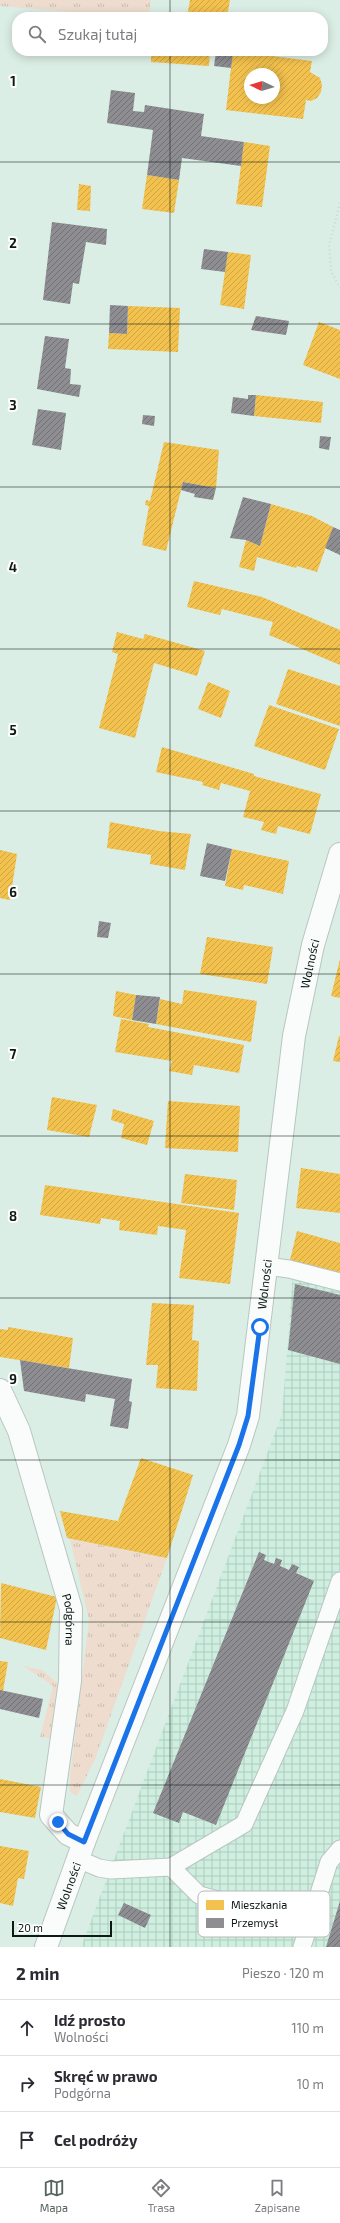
<!DOCTYPE html>
<html lang="pl">
<head>
<meta charset="utf-8">
<style>
	:root { --surface:#fff; --page:#f2f2f3; --text:#2b2b33; --muted:#7c7c81; --line:#e1e1e2; --accent:#54645d }
	body { margin:0; font-family:"Exo 2",sans-serif; background:var(--page); color:var(--text) }
	.compass { position:absolute; left:244px; top:68px; width:36px; height:36px; border-radius:50%; background:var(--surface); box-shadow:0 2px 10px #0003; rotate:274deg }
	.scale { position:absolute; left:12px; bottom:10px; width:100px; box-sizing:border-box; padding-left:4px; border:2px solid #0c1914; border-top:0; font-size:11px; line-height:14px; white-space:nowrap; color:#0c1914; -webkit-text-stroke:3px #fff; paint-order:stroke }
	.stop { position:absolute; width:12px; height:12px; margin:-9px; border:3px solid #1a73e8; border-radius:50%; background:#fff }
	.stop.end { background:#1a73e8; border-color:#fff; box-shadow:0 1px 4px #0008 }
	.list { margin:0; padding:0; list-style:none }
	h2 { display:flex; justify-content:space-between; align-items:center; height:52px; margin:0; padding:0 16px; font-size:17px }
	h2 small { font-size:13px; font-weight:400; color:var(--muted) }
	.list li { display:grid; grid-template-columns:26px 1fr auto; gap:12px; align-items:center; box-sizing:border-box; height:56px; padding:0 16px; border-top:1px solid var(--line) }
	.list b { display:block; font-size:15px; white-space:nowrap }
	.list p { margin:0; font-size:13px; white-space:nowrap; color:var(--muted) }
	.list em { font-size:13px; font-style:normal; color:var(--muted) }
	.icon { flex:none; width:22px; height:22px; fill:none; stroke:currentColor; stroke-width:2; stroke-linecap:round; stroke-linejoin:round }
	.map { position:relative; flex:none; width:340px; height:1947px; overflow:hidden }
	.search { position:absolute; background:var(--surface); box-shadow:0 2px 10px #0003; left:12px; right:12px; top:12px; height:44px; display:flex; align-items:center; gap:10px; box-sizing:border-box; padding:0 14px; border-radius:16px; color:var(--muted); font-size:15px }
	.sheet { height:220px; background:var(--surface) }
	nav { display:flex; justify-content:space-around; align-items:center; box-sizing:border-box; height:56px; border-top:1px solid var(--line); background:var(--surface); font-size:11px; color:var(--muted) }
	nav a { display:grid; justify-items:center; gap:2px }
	nav .on { color:var(--accent) }
	.map>svg:first-child { display:block }
	.industrial { fill:url(#industrial-grid) }
	.grass { fill:url(#grass-tufts) }
	.homes { fill:url(#homes-hatch); fill-rule:evenodd }
	.industry { fill:url(#industry-hatch) }
	.lines { fill:none; stroke-linecap:round; stroke-linejoin:round }
	.lane-casing { stroke:#b8c6c0; stroke-width:19 }
	.street-casing { stroke:#b8c6c0; stroke-width:24 }
	.secondary-casing { stroke:#b8c6c0; stroke-width:24 }
	.path { stroke:#d0d6d3; stroke-width:2.5; stroke-dasharray:1 3; stroke-linecap:butt }
	.lane { stroke:#fafcfb; stroke-width:17 }
	.street { stroke:#fafcfb; stroke-width:22 }
	.secondary { stroke:#fafcfb; stroke-width:22 }
	.route { stroke:#1a73e8; stroke-width:5 }
	.grid { fill:none; stroke:#0c1914; stroke-width:1; stroke-opacity:0.55 }
	.labels { text-anchor:middle; dominant-baseline:central; stroke-width:4; stroke-linejoin:round; paint-order:stroke }
	.street-label { font-size:12px; fill:#0c1914; stroke:#fff }
	.key { fill:#fff; stroke:#b6bab8; stroke-width:1 }
	.key-label { font-size:11px; fill:#0c1914 }
	.grid-label { font-size:13px; text-anchor:middle; font-weight:bold; fill:#0c1914; stroke:#fff; stroke-width:4; stroke-linejoin:round; paint-order:stroke }
</style>
</head>
<body>
<div class="map">
<svg width="340" height="1947" viewBox="0 0 340 1947">
	<defs>
		<pattern id="industrial-grid" width="8" height="8" patternUnits="userSpaceOnUse"><rect width="8" height="8" fill="#ceefe0"/><path d="M0 4h8M4 0v8" fill="none" stroke="#b0ccbf"/></pattern>
		<pattern id="grass-tufts" width="24" height="20" patternUnits="userSpaceOnUse"><rect width="24" height="20" fill="#eeddce"/><path d="M3 7l-1-3M5 7V3M7 7l1-3M15 17l-1-3M17 17v-4M19 17l1-3" fill="none" stroke="#cbbdb0"/></pattern>
		<pattern id="homes-hatch" width="6" height="6" patternUnits="userSpaceOnUse"><rect width="6" height="6" fill="#f2c14e"/><path d="M-1 1l2-2M0 6l6-6M5 7l2-2" fill="none" stroke="#cea543"/></pattern>
		<pattern id="industry-hatch" width="6" height="6" patternUnits="userSpaceOnUse"><rect width="6" height="6" fill="#8d8d92"/><path d="M-1 1l2-2M0 6l6-6M5 7l2-2" fill="none" stroke="#727276"/></pattern>
	</defs>
	<rect width="100%" height="100%" fill="#dbeee5"/>
	<polygon class="industrial" points="293,1275 340,1288 340,1947 81,1947 282,1414"/>
	<g class="grass">
		<polygon points="0,0 151,0 149,17 130,17 0,6"/>
		<polygon points="70,1539 167,1558 96,1757 77,1796 70,1792 70,1776 89,1620"/>
		<polygon points="23,1666 42,1670 63,1688 54,1739 40,1737 53,1686"/>
	</g>
	<g class="homes">
		<polygon points="190,0 230,0 227,17 187,17"/>
		<polygon points="124,51 148,51 147,55 123,53"/>
		<polygon points="151,51 210,51 209,66 151,62"/>
		<path d="M233 51 312 61 310 72 320 78 322 85 321 92 317 98 311 101 306 100 303 119 226 110ZM250 74H274V98H250Z"/>
		<polygon points="244,142 270,146 262,207 236,204"/>
		<polygon points="147,175 179,180 174,213 142,209"/>
		<polygon points="79,184 91,186 90,211 77,210"/>
		<polygon points="228,252 251,255 244,309 220,305"/>
		<polygon points="128,306 180,308 178,352 108,349 109,333 127,334"/>
		<polygon points="319,322 340,330 340,379 303,365"/>
		<polygon points="256,395 323,402 321,423 254,416"/>
		<polygon points="164,442 219,450 216,488 183,482 166,551 142,545 149,506 145,505 146,500 150,501"/>
		<polygon points="271,504 312,516 333,527 317,572 297,566 296,568 257,557 254,571 239,567 246,540 260,546"/>
		<polygon points="194,581 262,597 340,630 340,665 269,635 273,622 222,609 220,615 187,607"/>
		<polygon points="117,632 143,639 145,634 205,651 197,676 154,663 135,738 99,728 118,654 112,652"/>
		<polygon points="288,669 340,686 340,726 276,704"/>
		<polygon points="208,682 230,691 221,718 198,709"/>
		<polygon points="269,705 339,729 325,770 254,746"/>
		<polygon points="162,747 254,774 254,776 321,794 310,834 278,826 276,834 261,830 264,822 243,817 250,791 221,783 219,790 202,785 203,782 156,772"/>
		<polygon points="110,822 159,831 191,834 185,870 150,864 151,855 107,848"/>
		<polygon points="232,849 289,861 283,894 244,885 243,890 225,886"/>
		<polygon points="0,850 17,854 10,900 0,898"/>
		<polygon points="207,937 273,947 267,984 200,974"/>
		<polygon points="340,959 340,998 331,996"/>
		<polygon points="184,990 257,1001 251,1042 156,1024 160,999 182,1004"/>
		<polygon points="116,991 136,995 132,1020 113,1016"/>
		<polygon points="121,1019 149,1024 148,1027 244,1045 239,1073 194,1065 192,1075 169,1071 172,1061 115,1052"/>
		<polygon points="339,1036 340,1036 340,1062 333,1061"/>
		<polygon points="52,1097 97,1105 89,1137 47,1130"/>
		<polygon points="168,1101 240,1106 238,1152 165,1148"/>
		<polygon points="113,1109 154,1121 147,1145 121,1138 124,1124 111,1120"/>
		<polygon points="301,1168 340,1174 340,1213 296,1208"/>
		<polygon points="185,1174 237,1180 234,1210 181,1203"/>
		<polygon points="45,1185 239,1213 230,1284 179,1278 186,1230 158,1226 157,1235 119,1230 120,1221 101,1218 100,1224 40,1215"/>
		<polygon points="297,1231 340,1243 340,1277 289,1264"/>
		<polygon points="152,1303 194,1305 192,1340 199,1341 197,1391 156,1388 158,1365 146,1365"/>
		<polygon points="8,1327 73,1338 69,1368 0,1357 0,1329 8,1330"/>
		<polygon points="141,1458 193,1475 167,1558 67,1538 60,1511 118,1521"/>
		<polygon points="1,1583 57,1597 46,1650 0,1638"/>
		<polygon points="0,1661 8,1662 3,1691 0,1690"/>
		<polygon points="0,1779 41,1787 35,1818 0,1812"/>
		<polygon points="0,1846 29,1851 24,1879 18,1878 13,1906 0,1903"/>
	</g>
	<g class="industry">
		<polygon points="216,52 233,54 231,68 214,66"/>
		<polygon points="111,90 135,93 133,111 144,112 145,105 204,114 201,136 244,142 241,166 182,158 179,180 147,175 153,130 107,123"/>
		<polygon points="52,222 107,229 106,245 86,242 79,284 73,283 70,304 43,300"/>
		<polygon points="204,249 228,252 225,272 201,269"/>
		<polygon points="110,305 128,306 127,334 109,333"/>
		<polygon points="256,316 289,321 286,335 251,330"/>
		<polygon points="45,336 69,339 65,368 71,369 70,384 81,385 79,397 37,389"/>
		<polygon points="248,395 256,395 254,416 231,413 233,397 248,399"/>
		<polygon points="38,409 66,413 61,450 32,445"/>
		<polygon points="143,415 155,416 154,426 142,424"/>
		<polygon points="320,436 331,437 329,450 319,448"/>
		<polygon points="183,482 216,488 213,500 194,497 195,494 181,490"/>
		<polygon points="243,497 271,504 260,546 246,540 230,538"/>
		<polygon points="333,527 340,530 340,555 325,548"/>
		<polygon points="207,843 232,849 225,881 200,876"/>
		<polygon points="99,921 111,923 108,938 97,937"/>
		<polygon points="136,995 160,997 156,1024 132,1020"/>
		<polygon points="295,1284 340,1295 340,1364 288,1350"/>
		<polygon points="20,1360 132,1379 129,1401 132,1402 128,1429 110,1426 115,1399 86,1394 85,1402 24,1391"/>
		<polygon points="259,1552 266,1555 264,1560 274,1564 276,1558 282,1560 280,1566 289,1570 292,1564 299,1567 296,1573 314,1581 216,1825 183,1812 179,1823 153,1813"/>
		<polygon points="0,1690 43,1699 39,1718 0,1709"/>
		<polygon points="340,1901 340,1947 326,1947"/>
		<polygon points="124,1903 151,1915 145,1928 118,1915"/>
	</g>
	<g class="lines">
		<g class="lane-casing">
			<g id="lane">
				<polyline points="266,1266 289,1269 340,1282"/>
				<polyline points="78,1859 99,1868 111,1870 171,1867"/>
				<polyline points="309,1924 199,1895 171,1867 244,1824 295,1711 340,1581"/>
				<polyline points="302,1947 329,1862 340,1849"/>
			</g>
		</g>
		<g class="street-casing">
			<g id="street">
				<path id="s1" d="M0 1390 19 1431 71 1609 70 1681 51 1815 68 1834 84 1842"/>
			</g>
		</g>
		<g class="secondary-casing">
			<g id="secondary">
				<path id="s2" d="M46 1947 84 1842 239 1445 248 1416 294 1036 313 945 340 854"/>
			</g>
		</g>
		<polyline class="path" points="340,203 329,245 331,271 340,288"/>
		<use href="#lane" class="lane"/>
		<use href="#street" class="street"/>
		<use href="#secondary" class="secondary"/>
	</g>
	<g class="lines">
		<polyline class="route" points="58,1822 68,1834 84,1842 239,1445 248,1416 260,1327"/>
	</g>
	<path class="grid" d="M170 0V17M170 51V1947M0 162H340M0 324H340M0 487H340M0 649H340M0 811H340M0 974H340M0 1136H340M0 1298H340M0 1460H340M0 1622H340M0 1785H340"/>
	<g class="labels">
		<g class="street-label">
			<text stroke="none"><textPath href="#s2" startOffset="1025">Wolności</textPath></text>
			<text stroke="none"><textPath href="#s2" startOffset="701">Wolności</textPath></text>
			<text stroke="none"><textPath href="#s1" startOffset="241">Podgórna</textPath></text>
			<text stroke="none"><textPath href="#s2" startOffset="65">Wolności</textPath></text>
		</g>
	</g>
	<rect x="198" y="1891" width="132" height="46" rx="6" class="key"/>
	<rect x="206" y="1900" width="18" height="10" fill="#f2c14e"/>
	<rect x="206" y="1918" width="18" height="10" fill="#8d8d92"/>
	<g class="key-label">
		<text x="231" y="1909">Mieszkania</text>
		<text x="231" y="1927">Przemysł</text>
	</g>
	<g class="grid-label">
		<text x="13" y="86">1</text>
		<text x="13" y="248">2</text>
		<text x="13" y="410">3</text>
		<text x="13" y="572">4</text>
		<text x="13" y="735">5</text>
		<text x="13" y="897">6</text>
		<text x="13" y="1059">7</text>
		<text x="13" y="1221">8</text>
		<text x="13" y="1384">9</text>
	</g>
</svg>
<svg class="compass" viewBox="-18 -18 36 36"><path d="M0-13l5 13h-10z" fill="#e53935"/><path d="M0 13l5-13h-10z" fill="#7c7c81"/></svg>
<div class="scale">20 m</div>
<div class="stop" style="left:260px;top:1327px"></div>
<div class="stop end" style="left:58px;top:1822px"></div>
<div class="search"><svg class="icon" aria-label="search" viewBox="0 0 24 24"><circle cx="10" cy="10" r="6"/><path d="M15 15l6 6"/></svg>Szukaj tutaj</div>
</div>
<section class="sheet">
<h2>2 min<small>Pieszo · 120 m</small></h2>
<ul class="list">
<li><svg class="icon" aria-label="ahead" viewBox="0 0 24 24"><path d="M12 20V5M6 11l6-6 6 6"/></svg><div><b>Idź prosto</b><p>Wolności</p></div><em>110 m</em></li>
<li><svg class="icon" aria-label="right" viewBox="0 0 24 24"><path d="M7 20v-9h11M14 6l5 5-5 5"/></svg><div><b>Skręć w prawo</b><p>Podgórna</p></div><em>10 m</em></li>
<li><svg class="icon" aria-label="arrive" viewBox="0 0 24 24"><path d="M6 21V4h12l-3 4 3 4H6"/></svg><div><b>Cel podróży</b></div></li>
</ul>
</section>
<nav>
<a class="on"><svg class="icon" aria-label="map" viewBox="0 0 24 24"><path d="M3 6l6-2 6 2 6-2v14l-6 2-6-2-6 2zM9 4v14M15 6v14"/></svg>Mapa</a>
<a><svg class="icon" aria-label="directions" viewBox="0 0 24 24"><path d="M12 3l9 9-9 9-9-9zM9 14v-3h6M13 9l2 2-2 2"/></svg>Trasa</a>
<a><svg class="icon" aria-label="saved" viewBox="0 0 24 24"><path d="M7 4h10v16l-5-4-5 4z"/></svg>Zapisane</a>
</nav>
</body>
</html>
